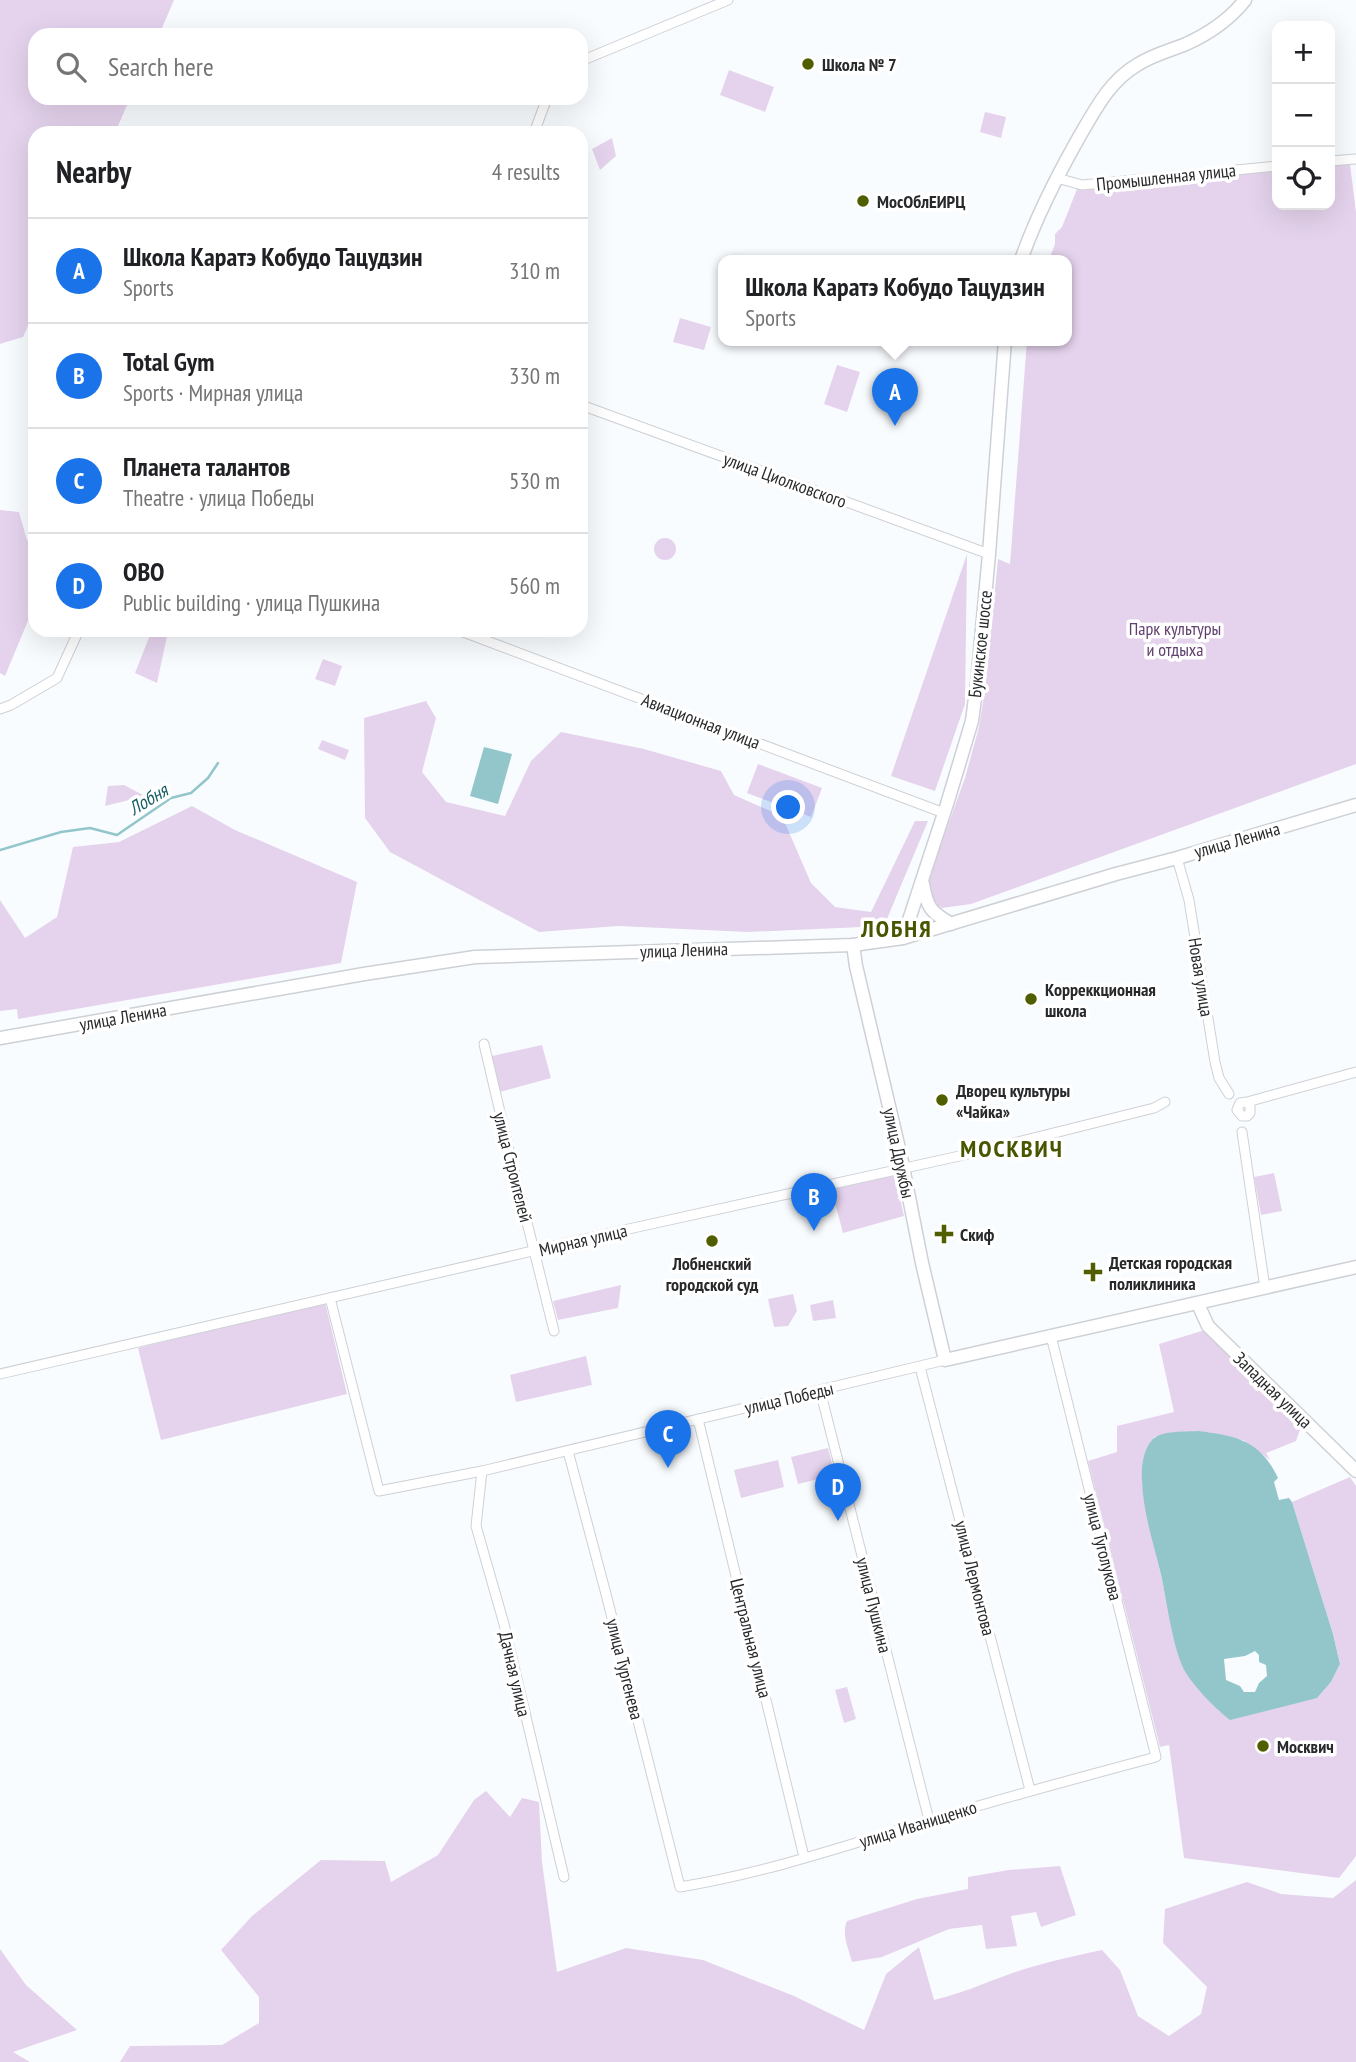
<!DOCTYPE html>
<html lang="en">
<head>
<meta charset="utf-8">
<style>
	:root { --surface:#fff; --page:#f2f2f2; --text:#202124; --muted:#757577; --line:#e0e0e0; --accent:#1a73e8 }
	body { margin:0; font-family:"PT Sans Narrow",sans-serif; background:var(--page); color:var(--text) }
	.controls { position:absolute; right:21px; top:21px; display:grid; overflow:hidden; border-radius:14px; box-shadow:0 7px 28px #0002 }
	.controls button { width:63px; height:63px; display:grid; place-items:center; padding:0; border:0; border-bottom:2px solid var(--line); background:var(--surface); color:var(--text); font:35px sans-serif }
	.you { position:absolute; left:789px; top:808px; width:24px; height:24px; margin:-18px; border:5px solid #fff; border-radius:50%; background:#1a73e8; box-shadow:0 0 0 10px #1a73e833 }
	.badge { display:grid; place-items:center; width:46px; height:46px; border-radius:50%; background:var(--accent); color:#fff; font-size:23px; font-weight:700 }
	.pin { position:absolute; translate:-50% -58px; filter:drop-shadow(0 2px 4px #0008) }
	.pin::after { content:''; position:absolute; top:37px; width:24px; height:21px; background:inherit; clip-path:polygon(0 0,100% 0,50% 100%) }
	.popup { position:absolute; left:718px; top:255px; width:354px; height:91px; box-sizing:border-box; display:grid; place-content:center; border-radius:14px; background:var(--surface); filter:drop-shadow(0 2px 5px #0005); font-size:23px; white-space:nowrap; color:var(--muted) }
	.popup b { font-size:26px; color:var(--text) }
	.popup::after { content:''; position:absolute; left:50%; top:100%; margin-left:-14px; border:14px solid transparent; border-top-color:var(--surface) }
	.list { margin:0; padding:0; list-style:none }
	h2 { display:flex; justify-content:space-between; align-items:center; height:91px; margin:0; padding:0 28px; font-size:30px }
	h2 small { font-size:23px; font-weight:400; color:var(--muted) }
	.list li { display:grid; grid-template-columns:46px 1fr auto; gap:21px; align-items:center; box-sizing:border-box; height:105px; padding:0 28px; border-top:2px solid var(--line) }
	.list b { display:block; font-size:26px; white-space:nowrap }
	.list p { margin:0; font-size:23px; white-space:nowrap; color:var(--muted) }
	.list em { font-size:23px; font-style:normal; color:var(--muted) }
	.icon { flex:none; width:38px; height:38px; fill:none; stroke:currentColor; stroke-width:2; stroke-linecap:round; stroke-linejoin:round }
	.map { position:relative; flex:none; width:1356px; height:2062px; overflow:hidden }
	.search { position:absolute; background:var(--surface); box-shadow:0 7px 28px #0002; left:28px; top:28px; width:560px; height:77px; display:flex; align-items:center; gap:18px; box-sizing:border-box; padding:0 24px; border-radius:21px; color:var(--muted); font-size:26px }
	.panel { position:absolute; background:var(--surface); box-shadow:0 7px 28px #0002; left:28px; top:126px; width:560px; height:511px; border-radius:21px }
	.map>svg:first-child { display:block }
	.green { fill:#e5d3ed }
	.water { fill:#92c6cb; fill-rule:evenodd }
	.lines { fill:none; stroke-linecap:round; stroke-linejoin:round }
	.stream { stroke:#92c6cb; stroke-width:2.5 }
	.street-casing { stroke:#cdd0d5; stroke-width:11 }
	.secondary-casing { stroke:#cdd0d5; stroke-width:15 }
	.street { stroke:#fff; stroke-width:9 }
	.secondary { stroke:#fff; stroke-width:12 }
	.poi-dot { fill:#515e00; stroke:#fff; stroke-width:2.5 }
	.labels { text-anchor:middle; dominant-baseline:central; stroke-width:7; stroke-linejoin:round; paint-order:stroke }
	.poi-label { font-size:18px; font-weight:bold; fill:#28292b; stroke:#fff; text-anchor:start }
	.street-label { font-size:18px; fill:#28292b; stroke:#fff }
	.park-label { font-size:18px; fill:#61406f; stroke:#fff }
	.water-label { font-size:19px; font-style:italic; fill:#175f65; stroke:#fff }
	.district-label { font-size:24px; font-weight:bold; letter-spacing:2px; fill:#495600; stroke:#fff }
</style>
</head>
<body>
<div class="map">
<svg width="1356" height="2062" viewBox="0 0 1356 2062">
	<rect width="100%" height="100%" fill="#f9fcff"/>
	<g class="green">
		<polygon points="0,0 174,0 159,35 35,35 35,98 130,98 115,133 35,133 35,310 23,337 0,344"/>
		<polygon points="729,70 774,87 765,112 720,95"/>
		<polygon points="985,112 1006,117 1001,138 980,132"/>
		<polygon points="612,138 616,156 600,170 592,149"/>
		<polygon points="1350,164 1356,212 1356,764 971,904 942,908 934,903 927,883 965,778 979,727 985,689 998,559 1010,564 1027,340 1066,340 1066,260 1049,260 1055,244 1055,234 1062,227 1077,189 1277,170 1277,205 1330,205 1330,165"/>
		<polygon points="680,318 711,327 704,350 673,342"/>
		<polygon points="837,365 860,372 847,412 824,404"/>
		<polygon points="0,510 19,512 27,540 35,546 35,604 5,676 0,673"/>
		<circle cx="665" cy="549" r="11"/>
		<polygon points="967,554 965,704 935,791 891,776"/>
		<polygon points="152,630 167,636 157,683 135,673"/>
		<polygon points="323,659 342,666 335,686 315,679"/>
		<polygon points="426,701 436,718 422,772 446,802 505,816 531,761 561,732 644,749 721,771 734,795 782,816 811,883 835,907 871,912 915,821 928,821 884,926 748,932 618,926 539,932 390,852 365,818 364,718"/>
		<polygon points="322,740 349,750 345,760 318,749"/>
		<polygon points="758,764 822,788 811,817 747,793"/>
		<polygon points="124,785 145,796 105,806 108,786"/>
		<polygon points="192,806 235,830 357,882 341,963 18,1019 17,1009 0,1011 0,900 25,938 57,917 73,847 119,842"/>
		<polygon points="542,1045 551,1078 500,1092 492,1056"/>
		<polygon points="1274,1173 1282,1211 1261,1215 1254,1177"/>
		<polygon points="895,1175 904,1216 843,1233 831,1188"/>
		<polygon points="621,1285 618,1308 558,1320 553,1301"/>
		<polygon points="793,1294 797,1311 788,1326 774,1327 768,1299"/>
		<polygon points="833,1300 836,1318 813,1321 810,1305"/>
		<polygon points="325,1302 347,1394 161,1440 138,1348"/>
		<polygon points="1205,1330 1302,1424 1296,1441 1266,1453 1270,1460 1243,1440 1175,1432 1154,1437 1142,1481 1146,1509 1176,1643 1186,1672 1220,1712 1317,1698 1331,1682 1340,1664 1333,1634 1292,1502 1350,1477 1356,1486 1356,1856 1339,1878 1184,1858 1169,1745 1160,1747 1088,1461 1117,1452 1117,1426 1174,1412 1159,1344"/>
		<polygon points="586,1356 592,1385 516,1402 510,1375"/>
		<polygon points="828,1448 835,1475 798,1484 791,1457"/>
		<polygon points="778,1460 784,1487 741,1498 734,1470"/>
		<polygon points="847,1687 856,1719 844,1723 835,1690"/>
		<path d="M486 1791 510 1817 522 1798 539 1802 542 1862 557 1972 626 1948 703 1960 794 1996 864 2030 886 1974 919 1947 934 2000C960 1994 982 1984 1007 1975 1037 1964 1070 1957 1102 1950L1120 1970 1138 2016 1169 2036 1201 2014 1207 1987 1163 1943 1165 1909 1247 1882 1281 1894 1333 1898 1356 1880V2062H120L130 2046 222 2045 259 2023V1997L221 1950 252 1916 321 1860 385 1861 391 1882 438 1855 474 1800Z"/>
		<path d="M1060 1866 1076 1915 1041 1927 1036 1912 1011 1916 1017 1946 986 1949 982 1925 949 1929 882 1957 852 1962C849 1950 841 1933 847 1921L917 1899 968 1889V1877L1009 1870Z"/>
		<polygon points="0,1949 26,1985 77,2030 13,2052 30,2062 0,2062"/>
	</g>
	<g class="water">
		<polygon points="484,747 512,754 498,804 470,796"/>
		<path d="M1198 1431C1237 1436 1260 1440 1278 1478L1274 1482 1279 1500 1289 1498 1292 1502 1333 1634 1340 1664 1331 1682 1317 1698 1230 1720C1216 1709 1196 1689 1186 1673 1173 1652 1167 1601 1161 1575 1154 1545 1143 1512 1142 1481 1141 1468 1143 1450 1152 1440 1161 1430 1185 1432 1198 1431ZM1255 1651 1259 1655V1662L1266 1665 1267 1676 1259 1683 1255 1692H1244L1240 1686 1226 1680 1224 1659 1245 1656Z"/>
	</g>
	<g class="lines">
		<polyline class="stream" points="0,850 61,832 90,828 117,835 171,798 191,793 208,778 218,763"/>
		<g class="street-casing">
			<g id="street">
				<polyline points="581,61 728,0"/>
				<polyline points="534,133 547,98"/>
				<polyline points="1330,161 1356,159"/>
				<polyline points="1057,178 1082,185 1277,166"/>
				<polyline points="581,405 989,554"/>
				<polyline points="458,630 944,813"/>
				<polyline points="0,709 11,705 57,678 79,630"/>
				<polyline points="1177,858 1189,900 1215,1062 1219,1078 1229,1094"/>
				<polyline points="484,1044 508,1146 554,1331"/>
				<polyline points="1247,1102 1250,1106 1250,1113 1247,1116 1242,1116 1237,1110 1240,1103 1247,1102 1356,1072"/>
				<polyline points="1242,1132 1265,1288"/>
				<polyline points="330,1298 379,1491 482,1471 945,1360"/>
				<polyline points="920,1367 1030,1790"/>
				<polyline points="0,1374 615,1232 982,1151 1154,1108 1165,1102"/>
				<polyline points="820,1390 929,1820"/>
				<polyline points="698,1419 804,1857"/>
				<path d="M568 1451 606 1594 680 1887C766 1873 848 1845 931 1820 1006 1797 1081 1777 1156 1757L1051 1336"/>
				<polyline points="482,1471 476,1526 504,1624 564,1877"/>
			</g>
		</g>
		<g class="secondary-casing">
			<g id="secondary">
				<path d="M1021 260C1036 217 1056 178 1078 139 1094 112 1109 81 1137 65 1152 55 1169 51 1186 44 1208 34 1230 19 1245 0"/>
				<path d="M923 884C927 908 931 912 951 924"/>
				<polyline points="903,938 947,804 972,721 977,683 989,554 1005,340"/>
				<polyline points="853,945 856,966 901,1157 922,1263 945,1360 1356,1267"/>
				<polyline points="0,1038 364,974 475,957 853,945 903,938 1116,874 1177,858 1356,805"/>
				<polyline points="1198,1304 1208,1326 1356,1471"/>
			</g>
		</g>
		<use href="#street" class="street"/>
		<use href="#secondary" class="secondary"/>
	</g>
	<g class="poi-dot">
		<circle cx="808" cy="64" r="7"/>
		<circle cx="863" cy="201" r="7"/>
		<circle cx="1031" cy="999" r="7"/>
		<circle cx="942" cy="1100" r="7"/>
		<path d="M940.5 1223.5h7v7h7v7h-7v7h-7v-7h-7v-7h7z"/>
		<circle cx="712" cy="1241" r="7"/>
		<path d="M1089.5 1261.5h7v7h7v7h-7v7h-7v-7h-7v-7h7z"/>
		<circle cx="1263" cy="1746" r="7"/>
	</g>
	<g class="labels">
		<g class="poi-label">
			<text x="822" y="64">Школа № 7</text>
			<text x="877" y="201">МосОблЕИРЦ</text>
			<text x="1045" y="989">Корреккционная<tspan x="1045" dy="21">школа</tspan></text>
			<text x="956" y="1090">Дворец культуры<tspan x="956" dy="21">«Чайка»</tspan></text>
			<text x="960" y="1234">Скиф</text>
			<text x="1109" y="1262">Детская городская<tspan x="1109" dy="21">поликлиника</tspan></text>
			<text x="712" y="1263" text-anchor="middle">Лобненский<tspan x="712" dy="21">городской суд</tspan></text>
			<text x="1277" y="1746">Москвич</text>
		</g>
		<g class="street-label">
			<text transform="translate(1166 177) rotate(-6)">Промышленная улица</text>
			<text transform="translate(785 480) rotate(20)">улица Циолковского</text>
			<text transform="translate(980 644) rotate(-84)">Букинское шоссе</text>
			<text transform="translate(701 721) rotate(21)">Авиационная улица</text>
			<text transform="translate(1237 840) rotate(-16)">улица Ленина</text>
			<text transform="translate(684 950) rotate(-2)">улица Ленина</text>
			<text transform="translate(1201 977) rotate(81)">Новая улица</text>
			<text transform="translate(123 1017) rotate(-10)">улица Ленина</text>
			<text transform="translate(899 1153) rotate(78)">улица Дружбы</text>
			<text transform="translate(513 1167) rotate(76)">улица Строителей</text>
			<text transform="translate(583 1240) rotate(-13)">Мирная улица</text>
			<text transform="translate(1273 1390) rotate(44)">Западная улица</text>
			<text transform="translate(789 1398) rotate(-13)">улица Победы</text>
			<text transform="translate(1103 1547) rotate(76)">улица Туголукова</text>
			<text transform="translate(975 1578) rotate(76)">улица Лермонтова</text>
			<text transform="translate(874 1605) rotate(76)">улица Пушкина</text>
			<text transform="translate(751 1638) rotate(76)">Центральная улица</text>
			<text transform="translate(625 1669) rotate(76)">улица Тургенева</text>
			<text transform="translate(515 1674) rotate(77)">Дачная улица</text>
			<text transform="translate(918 1824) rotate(-17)">улица Иванищенко</text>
		</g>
		<g class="park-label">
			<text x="1175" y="628">Парк культуры<tspan x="1175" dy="21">и отдыха</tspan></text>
		</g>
		<g class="water-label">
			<text transform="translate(148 799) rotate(-31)">Лобня</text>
		</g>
		<g class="district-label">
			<text x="897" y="928">ЛОБНЯ</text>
			<text x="1012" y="1148">МОСКВИЧ</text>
		</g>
	</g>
</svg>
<div class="controls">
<button>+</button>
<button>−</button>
<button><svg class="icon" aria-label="locate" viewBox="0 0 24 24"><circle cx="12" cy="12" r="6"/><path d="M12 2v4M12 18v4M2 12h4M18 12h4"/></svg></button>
</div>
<div class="you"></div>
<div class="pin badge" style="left:895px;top:426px">A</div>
<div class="popup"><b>Школа Каратэ Кобудо Тацудзин</b>Sports</div>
<div class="pin badge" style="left:814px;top:1231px">B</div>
<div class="pin badge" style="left:668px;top:1468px">C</div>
<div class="pin badge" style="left:838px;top:1521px">D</div>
<div class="search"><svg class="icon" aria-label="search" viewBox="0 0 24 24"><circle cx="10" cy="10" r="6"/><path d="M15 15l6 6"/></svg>Search here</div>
<section class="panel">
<h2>Nearby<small>4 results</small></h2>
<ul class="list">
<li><span class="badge">A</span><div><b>Школа Каратэ Кобудо Тацудзин</b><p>Sports</p></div><em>310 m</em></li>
<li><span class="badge">B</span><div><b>Total Gym</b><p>Sports · Мирная улица</p></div><em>330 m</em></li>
<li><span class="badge">C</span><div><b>Планета талантов</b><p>Theatre · улица Победы</p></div><em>530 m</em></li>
<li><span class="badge">D</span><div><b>ОВО</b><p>Public building · улица Пушкина</p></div><em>560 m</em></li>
</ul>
</section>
</div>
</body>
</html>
